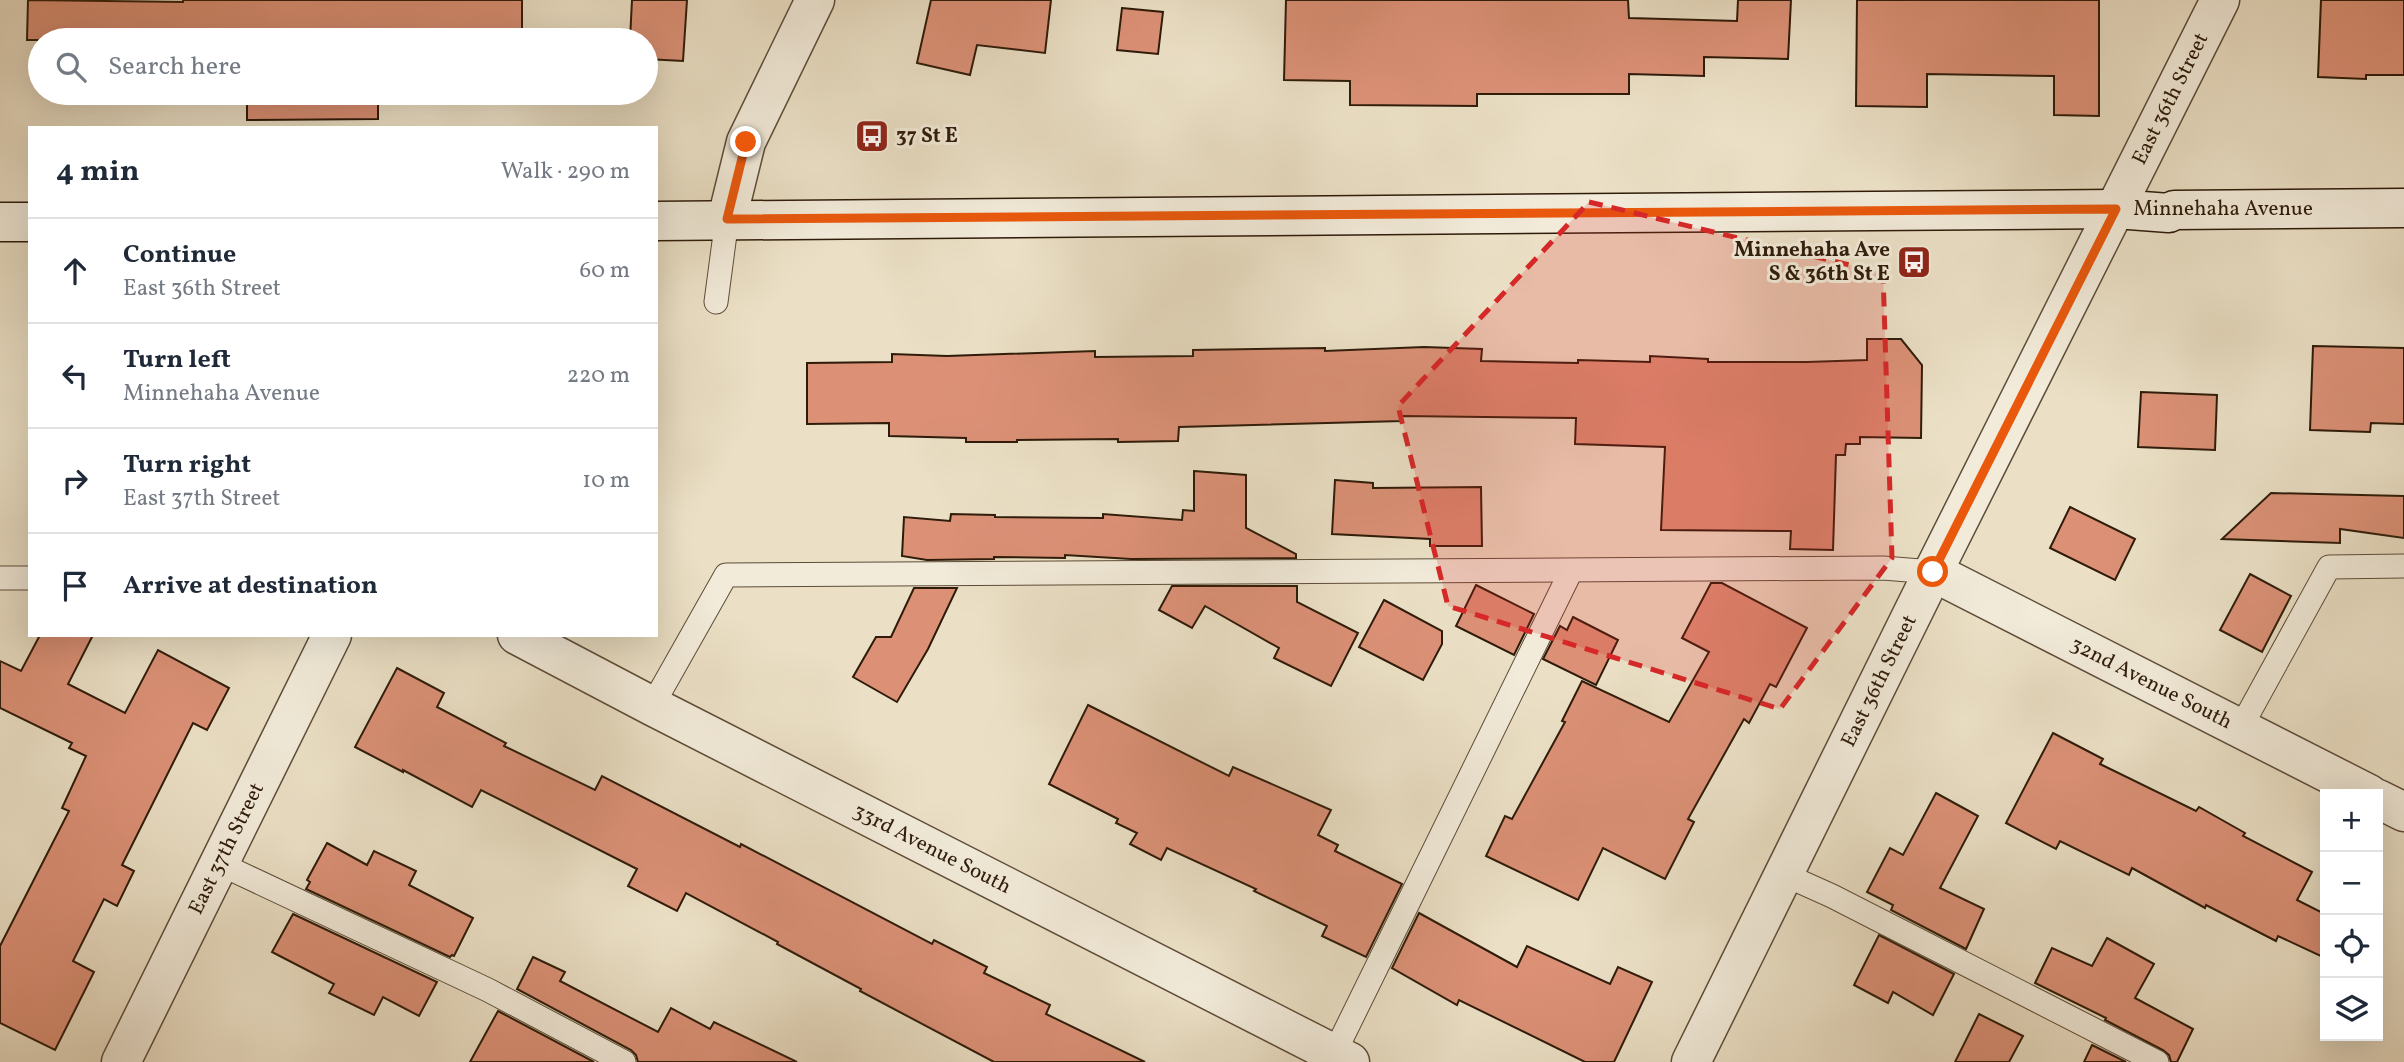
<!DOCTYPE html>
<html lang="en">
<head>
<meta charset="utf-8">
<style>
	:root { --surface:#fff; --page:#f2f2f3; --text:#1f2937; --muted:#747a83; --line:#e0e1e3 }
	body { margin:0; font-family:Vollkorn,serif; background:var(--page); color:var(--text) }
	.controls { position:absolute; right:21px; bottom:21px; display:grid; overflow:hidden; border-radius:0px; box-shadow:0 7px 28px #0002 }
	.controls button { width:63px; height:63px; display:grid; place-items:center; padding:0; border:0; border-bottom:2px solid var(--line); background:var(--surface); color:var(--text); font:35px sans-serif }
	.stop { position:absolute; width:21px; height:21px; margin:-16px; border:5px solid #ea580c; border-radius:50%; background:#fff }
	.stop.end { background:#ea580c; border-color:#fff; box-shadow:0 2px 7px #0008 }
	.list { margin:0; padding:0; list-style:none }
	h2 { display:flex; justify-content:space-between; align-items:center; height:91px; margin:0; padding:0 28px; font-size:30px }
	h2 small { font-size:23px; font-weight:400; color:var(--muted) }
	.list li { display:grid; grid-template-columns:46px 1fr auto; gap:21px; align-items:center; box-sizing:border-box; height:105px; padding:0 28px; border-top:2px solid var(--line) }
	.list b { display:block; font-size:26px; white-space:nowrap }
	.list p { margin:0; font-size:23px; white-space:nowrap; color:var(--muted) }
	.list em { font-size:23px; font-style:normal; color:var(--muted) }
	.icon { flex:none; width:38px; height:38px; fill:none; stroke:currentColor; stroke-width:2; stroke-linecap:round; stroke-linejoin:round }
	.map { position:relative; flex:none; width:2404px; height:1062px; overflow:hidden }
	.search { position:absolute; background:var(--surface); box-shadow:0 7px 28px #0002; left:28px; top:28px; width:630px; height:77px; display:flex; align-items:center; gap:18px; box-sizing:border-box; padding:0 24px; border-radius:38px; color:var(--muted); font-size:26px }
	.panel { position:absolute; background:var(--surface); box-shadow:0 7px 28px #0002; left:28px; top:126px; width:630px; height:511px; border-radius:0px }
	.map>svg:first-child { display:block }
	.building { fill:#dc9177; stroke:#2e1b09; stroke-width:2 }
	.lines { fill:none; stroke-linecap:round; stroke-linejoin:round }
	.service-casing { stroke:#5d4c38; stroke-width:25 }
	.minor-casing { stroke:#5d4c38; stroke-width:41 }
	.secondary-casing { stroke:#2e1b09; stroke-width:41 }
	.service { stroke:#f2ebda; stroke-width:23 }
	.minor { stroke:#f2ebda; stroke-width:38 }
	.secondary { stroke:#f2ebda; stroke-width:38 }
	.route { stroke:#ea580c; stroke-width:9 }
	.marked { fill:#d62828; fill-opacity:0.2; stroke:#d62828; stroke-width:5; stroke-dasharray:14 9; stroke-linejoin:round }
	.labels { text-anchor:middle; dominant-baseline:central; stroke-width:6; stroke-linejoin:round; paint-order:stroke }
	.street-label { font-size:21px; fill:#2e1b09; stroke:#f2ebda }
	.poi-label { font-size:21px; font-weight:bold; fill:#2e1b09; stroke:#f2ebda; text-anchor:start }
</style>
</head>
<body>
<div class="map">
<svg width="2404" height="1062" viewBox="0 0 2404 1062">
	<rect width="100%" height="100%" fill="#ebe0c6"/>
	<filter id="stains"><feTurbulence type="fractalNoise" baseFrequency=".00286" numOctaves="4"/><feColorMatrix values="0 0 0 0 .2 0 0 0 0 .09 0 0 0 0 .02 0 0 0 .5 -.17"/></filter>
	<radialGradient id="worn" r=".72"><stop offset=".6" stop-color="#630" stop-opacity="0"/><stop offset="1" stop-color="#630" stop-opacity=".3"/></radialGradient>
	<g class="building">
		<polygon points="28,0 183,2 183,0 522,0 522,40 27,40"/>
		<polygon points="632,0 687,0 683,61 646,59 646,40 630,40"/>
		<polygon points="931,0 1051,0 1045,53 977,45 970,75 917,63"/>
		<polygon points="1286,0 1628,0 1629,18 1737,21 1738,0 1791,0 1788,59 1704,57 1704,76 1629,74 1629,94 1477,94 1477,106 1350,105 1350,81 1284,80"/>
		<polygon points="1857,0 2099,0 2099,116 2054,115 2054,76 1927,74 1927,107 1856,106"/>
		<polygon points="2321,0 2404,0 2404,75 2366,75 2366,79 2318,77"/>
		<polygon points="1122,8 1163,12 1158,54 1117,50"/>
		<polygon points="247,93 523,93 523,98 378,100 378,119 247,120"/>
		<polygon points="1867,339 1901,339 1922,365 1921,438 1860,437 1860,444 1846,444 1845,455 1836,455 1833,550 1790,549 1791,531 1661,530 1665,447 1575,444 1576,418 1402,416 1402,421 1179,427 1178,441 1118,442 1118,439 1017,440 1017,442 966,442 966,438 889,436 889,423 807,424 807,363 892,362 892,354 947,356 1095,351 1095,357 1193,356 1193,350 1325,348 1325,351 1424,347 1482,349 1481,361 1578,363 1578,360 1650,362 1650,356 1708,359 1708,362 1807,362 1867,360"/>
		<polygon points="2313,346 2404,348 2404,424 2371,423 2370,432 2310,430"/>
		<polygon points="2141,392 2217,395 2215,450 2138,447"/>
		<polygon points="1194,471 1246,475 1246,528 1296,554 1296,558 1131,559 1065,555 1065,558 994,557 994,559 927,560 902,556 904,517 950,521 951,514 995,515 995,517 1103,518 1103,514 1182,520 1183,510 1194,511"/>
		<polygon points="1335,480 1373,483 1373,488 1481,487 1482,546 1430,546 1430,539 1332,534"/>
		<polygon points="2271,493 2404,496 2404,538 2340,529 2340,543 2222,539"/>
		<polygon points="2070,507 2135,539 2115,580 2050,548"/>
		<polygon points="2250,574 2291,596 2262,652 2220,630"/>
		<polygon points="1711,583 1722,583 1807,628 1776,687 1770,684 1749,723 1744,719 1688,819 1694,822 1665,879 1603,848 1578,900 1486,856 1505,816 1512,819 1565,722 1562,721 1582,681 1669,722 1709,652 1682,638"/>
		<polygon points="1476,585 1534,614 1514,655 1456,626"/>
		<polygon points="1172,586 1297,586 1297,602 1358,633 1331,686 1274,658 1279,648 1205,606 1192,628 1159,610"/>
		<polygon points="914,588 957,588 928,649 897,702 853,677 876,637 891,637"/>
		<polygon points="1384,600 1442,631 1442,644 1423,680 1359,647"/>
		<polygon points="1573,617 1618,640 1596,685 1543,659 1560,626 1567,630"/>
		<polygon points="40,635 93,635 68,684 125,713 158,650 229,688 207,730 193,723 122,865 134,871 117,906 104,899 73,961 94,972 55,1050 0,1023 0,946 69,811 62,808 86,756 69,748 72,743 0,708 0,661 21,671"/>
		<polygon points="397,668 444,693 437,707 506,743 504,746 595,790 602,776 740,847 741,844 932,944 934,940 987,967 984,973 1050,1005 1046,1014 1145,1062 994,1062 860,991 861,989 777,944 778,942 686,893 677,911 628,886 637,869 481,790 472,807 403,770 403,772 355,747"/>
		<polygon points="1088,705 1229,776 1233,767 1331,810 1318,835 1338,845 1335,851 1402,884 1366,957 1322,936 1327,926 1254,891 1256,889 1167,848 1161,860 1130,844 1137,833 1116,823 1118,819 1049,784"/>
		<polygon points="2053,733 2103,759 2100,764 2196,811 2199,807 2245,833 2243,836 2312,872 2297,900 2325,914 2325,958 2278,936 2276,941 2206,905 2205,908 2132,868 2129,875 2060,841 2056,849 2006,823"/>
		<polygon points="1936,793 1978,816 1940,888 1984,909 1966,949 1891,910 1893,905 1867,892 1890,848 1903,855"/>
		<polygon points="327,843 367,865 374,851 416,871 409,885 473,918 454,956 452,955 450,957 306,889 310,882 307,880"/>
		<polygon points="1419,913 1517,967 1527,946 1610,984 1618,967 1652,982 1614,1062 1585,1062 1459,1000 1457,1005 1392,968"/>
		<polygon points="293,914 437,982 419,1016 383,997 374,1015 329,993 334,984 272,952"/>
		<polygon points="1879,935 1954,974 1933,1015 1893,992 1888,1003 1854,985"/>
		<polygon points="2107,938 2154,964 2135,998 2193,1029 2177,1062 2171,1062 2169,1055 2163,1050 2105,1020 2106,1018 2035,983 2052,948 2092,966"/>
		<polygon points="533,957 565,972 560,981 658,1032 671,1008 710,1029 714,1022 797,1062 638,1062 636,1055 631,1050 517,989"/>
		<polygon points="498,1011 594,1062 470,1062"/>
		<polygon points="1979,1014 2023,1036 2009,1062 1955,1062"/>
		<polygon points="2092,1045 2126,1062 2084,1062"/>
	</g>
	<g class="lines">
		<g class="service-casing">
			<g id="service">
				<polyline points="716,302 727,219"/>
				<polyline points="0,578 30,578"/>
				<polyline points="652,706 726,575 1883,568 1933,572"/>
				<polyline points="2241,727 2329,567 2404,566"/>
				<polyline points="218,863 488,990 624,1062"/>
				<polyline points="1783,874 1832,896 2157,1062"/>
				<polyline points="1334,1054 1571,571"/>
			</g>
		</g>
		<g class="minor-casing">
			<g id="minor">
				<polyline points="727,219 746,142 815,0"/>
				<path id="s1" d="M1933 572 2369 794"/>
				<path id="s2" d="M517 635 652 706 1350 1062"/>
				<polyline points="2378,799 2404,812"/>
				<path id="s3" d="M121 1062 332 635"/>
				<path id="s4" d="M1691 1062 1933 572 2220 0"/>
			</g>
		</g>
		<g class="secondary-casing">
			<g id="secondary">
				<polyline points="656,221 2116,209 2169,213 2174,210 2404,208"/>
				<polyline points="0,222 30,222"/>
			</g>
		</g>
		<use href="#service" class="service"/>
		<use href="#minor" class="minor"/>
		<use href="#secondary" class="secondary"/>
	</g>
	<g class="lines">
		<polyline class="route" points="746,142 727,219 2116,209 1933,572"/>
	</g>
	<path class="marked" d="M1589 202 1883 273 1892 558 1780 709 1448 606 1398 406Z"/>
	<defs>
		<g id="bus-square" transform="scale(1.75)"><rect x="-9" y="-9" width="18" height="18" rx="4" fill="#8f2418" stroke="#f2ebda"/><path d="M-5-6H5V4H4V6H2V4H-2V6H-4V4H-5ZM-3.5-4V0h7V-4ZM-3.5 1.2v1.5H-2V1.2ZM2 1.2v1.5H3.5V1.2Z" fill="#fff"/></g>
	</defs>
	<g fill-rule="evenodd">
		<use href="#bus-square" x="872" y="136"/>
		<use href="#bus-square" x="1914" y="262"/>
	</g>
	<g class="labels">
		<g class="street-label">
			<text stroke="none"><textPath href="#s4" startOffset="1076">East 36th Street</textPath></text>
			<text x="2223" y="209">Minnehaha Avenue</text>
			<text stroke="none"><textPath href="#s4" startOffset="425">East 36th Street</textPath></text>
			<text stroke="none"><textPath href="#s1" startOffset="245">32nd Avenue South</textPath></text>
			<text stroke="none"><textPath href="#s3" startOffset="238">East 37th Street</textPath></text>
			<text stroke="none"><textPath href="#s2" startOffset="467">33rd Avenue South</textPath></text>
		</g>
		<g class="poi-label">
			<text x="896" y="136">37 St E</text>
			<text x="1890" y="250" text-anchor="end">Minnehaha Ave<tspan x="1890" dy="24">S &amp; 36th St E</tspan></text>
		</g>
	</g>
	<rect width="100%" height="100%" filter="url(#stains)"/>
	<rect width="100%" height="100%" fill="url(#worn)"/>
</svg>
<div class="controls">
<button>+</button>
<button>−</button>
<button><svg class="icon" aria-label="locate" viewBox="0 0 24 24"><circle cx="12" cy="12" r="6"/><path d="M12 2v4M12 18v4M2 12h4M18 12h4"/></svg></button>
<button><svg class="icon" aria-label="layers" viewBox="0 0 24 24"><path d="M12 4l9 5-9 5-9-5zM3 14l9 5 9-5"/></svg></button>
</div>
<div class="stop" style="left:1933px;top:572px"></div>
<div class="stop end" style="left:746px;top:142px"></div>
<div class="search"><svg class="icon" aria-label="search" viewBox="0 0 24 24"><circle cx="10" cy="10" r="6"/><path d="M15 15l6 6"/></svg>Search here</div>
<section class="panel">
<h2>4 min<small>Walk · 290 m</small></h2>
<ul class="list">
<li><svg class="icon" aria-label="ahead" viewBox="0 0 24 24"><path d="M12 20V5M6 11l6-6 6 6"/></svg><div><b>Continue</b><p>East 36th Street</p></div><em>60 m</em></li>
<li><svg class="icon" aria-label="left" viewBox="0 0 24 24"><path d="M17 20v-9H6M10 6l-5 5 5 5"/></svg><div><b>Turn left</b><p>Minnehaha Avenue</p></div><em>220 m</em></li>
<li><svg class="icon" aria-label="right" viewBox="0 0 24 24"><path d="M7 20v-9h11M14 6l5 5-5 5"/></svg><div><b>Turn right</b><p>East 37th Street</p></div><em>10 m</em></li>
<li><svg class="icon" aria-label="arrive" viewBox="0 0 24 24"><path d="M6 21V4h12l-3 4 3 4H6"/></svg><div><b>Arrive at destination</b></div></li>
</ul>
</section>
</div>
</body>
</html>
